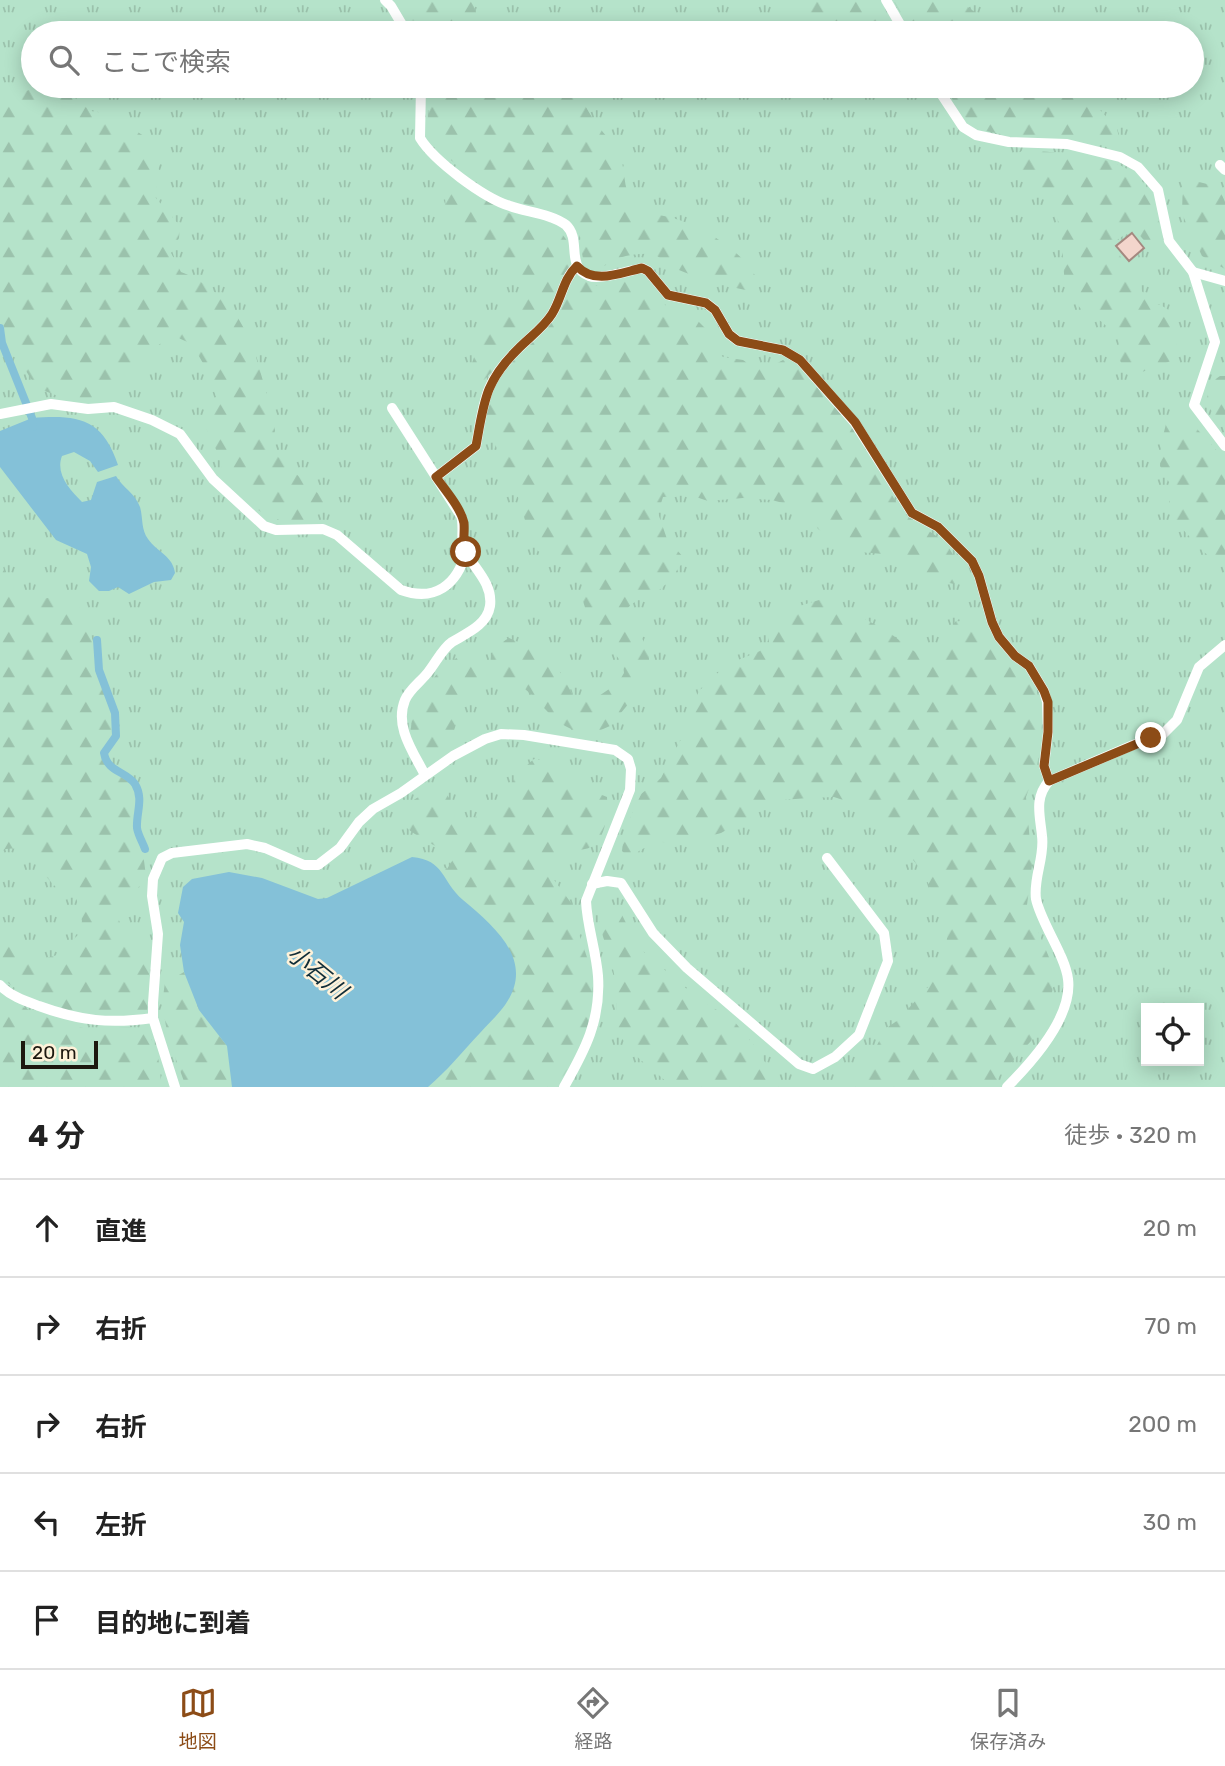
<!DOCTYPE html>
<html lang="ja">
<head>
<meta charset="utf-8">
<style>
	:root { --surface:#fff; --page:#f6f6f6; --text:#222; --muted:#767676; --line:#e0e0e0; --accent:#8c4c17 }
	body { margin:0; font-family:Rubik,"Noto Sans JP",sans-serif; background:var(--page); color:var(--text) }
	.controls { position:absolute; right:21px; bottom:21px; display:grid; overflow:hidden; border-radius:0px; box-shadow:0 4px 18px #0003 }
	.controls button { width:63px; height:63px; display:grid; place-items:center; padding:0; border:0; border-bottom:2px solid var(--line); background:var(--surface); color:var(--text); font:35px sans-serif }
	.scale { position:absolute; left:21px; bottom:18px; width:77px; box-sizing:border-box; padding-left:7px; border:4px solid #1d180f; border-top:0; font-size:19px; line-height:24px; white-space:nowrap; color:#1d180f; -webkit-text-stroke:5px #fef2d9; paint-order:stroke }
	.stop { position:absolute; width:21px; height:21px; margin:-16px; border:5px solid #8c4c17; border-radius:50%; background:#fff }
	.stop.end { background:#8c4c17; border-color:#fff; box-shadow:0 2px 7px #0008 }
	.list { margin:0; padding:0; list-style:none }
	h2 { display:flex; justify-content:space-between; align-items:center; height:91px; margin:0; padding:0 28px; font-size:30px }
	h2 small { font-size:23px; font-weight:400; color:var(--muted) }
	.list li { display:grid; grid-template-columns:46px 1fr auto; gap:21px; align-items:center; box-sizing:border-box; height:98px; padding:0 28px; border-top:2px solid var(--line) }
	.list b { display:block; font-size:26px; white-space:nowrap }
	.list em { font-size:23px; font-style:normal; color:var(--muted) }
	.icon { flex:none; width:38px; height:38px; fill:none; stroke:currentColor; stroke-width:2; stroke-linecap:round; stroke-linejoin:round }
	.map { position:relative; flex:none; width:1225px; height:1087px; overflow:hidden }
	.search { position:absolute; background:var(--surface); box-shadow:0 4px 18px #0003; left:21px; right:21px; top:21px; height:77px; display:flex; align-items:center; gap:18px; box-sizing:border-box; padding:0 24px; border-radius:38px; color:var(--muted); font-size:26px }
	.sheet { height:581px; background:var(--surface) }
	nav { display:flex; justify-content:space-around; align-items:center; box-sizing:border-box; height:98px; border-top:2px solid var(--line); background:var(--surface); font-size:19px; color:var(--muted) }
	nav a { display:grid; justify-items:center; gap:4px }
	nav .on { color:var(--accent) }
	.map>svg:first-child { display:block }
	.grass { fill:url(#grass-tufts); fill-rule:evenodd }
	.forest { fill:url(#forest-firs) }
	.water { fill:#84c1d8 }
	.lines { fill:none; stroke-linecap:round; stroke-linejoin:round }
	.stream { stroke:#84c1d8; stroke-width:8 }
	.building { fill:#f3d5cc; stroke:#a48980; stroke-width:2 }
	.service { stroke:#fff; stroke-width:10 }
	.route { stroke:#8c4c17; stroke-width:9 }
	.labels { text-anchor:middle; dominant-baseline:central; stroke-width:5; stroke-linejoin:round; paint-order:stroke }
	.water-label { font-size:23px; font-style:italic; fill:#102d38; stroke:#fef2d9 }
</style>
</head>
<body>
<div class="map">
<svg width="1225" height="1087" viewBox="0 0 1225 1087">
	<defs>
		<pattern id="grass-tufts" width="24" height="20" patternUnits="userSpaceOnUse" patternTransform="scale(1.75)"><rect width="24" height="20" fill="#b5e3ca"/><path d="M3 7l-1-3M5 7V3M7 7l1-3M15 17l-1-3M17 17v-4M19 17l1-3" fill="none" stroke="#9bc2ac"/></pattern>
		<pattern id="forest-firs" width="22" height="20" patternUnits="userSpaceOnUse" patternTransform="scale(1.75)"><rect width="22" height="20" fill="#b5e3ca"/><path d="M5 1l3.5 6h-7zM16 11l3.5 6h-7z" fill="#9bc2ac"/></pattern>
	</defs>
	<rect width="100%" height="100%" fill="#fef2d9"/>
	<path class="grass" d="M0 0H1225V1087H0ZM33 33H1192V86H33ZM1146 1008H1199V1061H1146Z"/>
	<g class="forest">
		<polygon points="394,0 473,0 481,33 450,33 444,26 410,20"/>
		<path d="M795 0H877V25L871 33C841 33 806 35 795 0Z"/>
		<polygon points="893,0 958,0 1004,33 912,33"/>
		<path d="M37 86 63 88 91 111 110 114 150 140 156 154 159 171 155 197 180 226 179 238 171 253 181 272 196 278 230 304 246 332 256 357 270 405 275 430 272 448C287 471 313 484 330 506L309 520 284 521 272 518 258 510 222 471 219 456 202 419 217 400 208 372 192 344 174 336 148 351 134 373 113 394 89 400 58 396 37 388 13 351 4 326 0 322V98L8 93H22Z"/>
		<path d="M430 86H574C582 99 589 114 599 127 608 139 618 148 622 163 626 178 623 191 635 203 646 215 659 214 673 218 706 228 747 253 760 285L756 292C728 287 700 279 674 268 666 264 659 255 651 254 643 253 627 255 619 258 611 261 599 272 590 267 576 261 587 235 572 220 559 208 539 208 522 203 500 196 436 157 430 134 426 120 430 101 430 86Z"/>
		<polygon points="944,86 1079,86 1117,129 1120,141 1113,147 1061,135 1005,135 986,131 963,116"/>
		<path d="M1023 150C1062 154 1128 151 1149 191 1156 206 1159 224 1163 239L1158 246H1149L1135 230H1131L1113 243V246L1137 280 1147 302C1152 303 1159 304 1164 307 1184 318 1178 344 1171 361L1129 377 1118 357 1119 338 1102 322 1081 309 1065 289 1061 228 1051 203 1029 174 1015 166V156Z"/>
		<polygon points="1183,178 1219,187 1225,202 1225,269 1202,256 1182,214"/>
		<polygon points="454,186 463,186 508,213 557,227 568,242 571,264 543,317 484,380 475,381 472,363 477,349 501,315 512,310 523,297 518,276 511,262 467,237 450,223 446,213 445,196"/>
		<path d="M576 275 594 286 635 276 642 279 668 308 695 318 708 331 714 348 723 357 743 360 753 367H770L783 360 798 366 849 423 902 512 946 543 964 573 954 584 932 579 883 554 848 551 818 529 810 516 797 507 772 500 743 498 708 501 690 495 663 497 658 513 667 539 685 559C677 570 669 583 658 591 647 598 636 598 627 609L649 652V672L630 702 610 726 589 735C549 725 548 706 520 685 514 681 506 680 500 676 482 660 493 647 509 638L543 653 555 663 573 695 583 701 593 700 618 683 624 673 623 664 590 623 582 598 583 587 580 576 568 567 538 551 531 540 518 497 501 471 496 459 497 449 486 419 494 384 512 360 552 322 561 310Z"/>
		<polygon points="1220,376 1225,376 1225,430 1206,403 1210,383"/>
		<polygon points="1171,417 1186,417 1220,454 1225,462 1225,559 1215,559 1205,553 1173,519 1169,504 1170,484 1160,466 1161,444 1166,424"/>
		<path d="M0 546 6 584 17 600 64 597 79 607 93 641 95 670 113 713 114 735 103 751V760L110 771 128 781 138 799 134 832 143 853 146 876 140 886 123 898 117 915 122 928 150 954 147 1015C98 1020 36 1011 0 976V941L36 961 57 955 79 934 82 921 76 897C70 894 61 891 56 887 39 872 28 839 0 851Z"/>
		<polygon points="829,597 839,605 887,631 922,657 936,647 956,621 966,622 980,629 1004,654 1026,671 1034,682 1041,707 1042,736 1037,766 1026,797 1032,865 1027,905 1056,974 1050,1001 1031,1041 989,1087 846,1087 875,1049 886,1028 897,1021 928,987 944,958 948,932 938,905 924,874 896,838 855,804 834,797 808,798 770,801 751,816 721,833 681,844 662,842 642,849 629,858 622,851 624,832 641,794 661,778 680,741 691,729 692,706 699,691 726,665 760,651 769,642 766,625 773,614"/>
		<path d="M462 655C472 655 480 656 486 665 498 685 467 696 456 705L454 712 457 721 443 756C416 766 407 735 413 714 420 691 441 665 462 655Z"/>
		<path d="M534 759 553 762 572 772 580 786 607 797C608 814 606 845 585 849 571 852 560 851 547 857L549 873 574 907 576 925 593 975 592 1011 583 1041 564 1075 551 1087H447L434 1082 505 1005 479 913 457 894 435 863 447 869 454 858C444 849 407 833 403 823 402 818 404 810 404 806L428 791H445L462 821C497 816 509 778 534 759Z"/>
		<path d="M602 907 620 911 638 947 695 996 734 1021 757 1049 771 1072 784 1087H669L668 1083C652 1068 623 1050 618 1028 615 1012 618 995 615 979 612 956 599 934 598 911Z"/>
		<path d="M184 972 199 1010 227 1046 232 1087H186C174 1052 158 1020 165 983Z"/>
		<path d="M0 993C17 1008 68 1027 91 1029 105 1031 121 1026 135 1028 158 1031 160 1066 161 1083L155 1087H0Z"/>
	</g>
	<g class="water">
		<path d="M32 418C77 415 102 417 118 465L98 472 90 461 74 452 62 456C55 474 70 490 82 502L91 500 97 482 116 476C123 488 135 493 140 507 143 517 141 530 148 539 157 552 173 556 175 573L171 580 154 582 129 594 118 587 109 591H99L89 581 91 567 87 554 56 540 0 467V431Z"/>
		<path d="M412 857C445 860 441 881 463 900 495 927 536 961 505 1005 498 1015 488 1024 480 1033 463 1051 447 1071 428 1087H232L227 1046 199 1010 184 972 180 945 184 922 178 913 183 887 192 879 229 872 262 878 318 899 327 898Z"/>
	</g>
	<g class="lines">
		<g class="stream">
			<polyline points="0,328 2,343 32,418 33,427"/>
			<path d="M97 640 99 670 115 713 116 736 104 753C107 772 126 771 135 784 144 799 136 813 137 828 138 835 143 843 145 849"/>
		</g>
	</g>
	<polygon class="building" points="1132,233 1144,248 1129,261 1116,246"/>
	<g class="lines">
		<g class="service">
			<polyline points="385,0 391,6 407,33"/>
			<polyline points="886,0 905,33"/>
			<path d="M421 86 420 138C434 161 484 198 510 206 526 212 552 214 566 225 582 240 565 266 589 276 600 280 629 271 642 268L648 271 668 295 706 303 715 310 729 334 738 341 783 350 800 360 855 423 912 513 938 527 972 561 979 576 992 622 999 637 1015 656 1029 666 1044 691 1047 702 1048 732 1044 766 1049 781"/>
			<polyline points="936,86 963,127 976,135 1009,142 1067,144 1120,157 1138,167 1158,190 1169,241 1193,272 1215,342 1194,405 1225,446"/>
			<polyline points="1220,165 1225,170"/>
			<polyline points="1193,272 1225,281"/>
			<path d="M392 408 461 516C465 528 459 541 466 553 475 569 493 584 490 606 487 625 467 633 452 642 443 648 436 662 429 671 422 681 410 688 405 700 394 727 414 753 425 775"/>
			<path d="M0 414 51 404 88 409 114 407 152 420 180 434 213 479 264 526 276 530 323 529 337 535 401 590C435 602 457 585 466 552"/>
			<path d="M436 477 476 446C484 401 484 382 518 349 529 338 544 327 552 314 562 298 563 279 577 266"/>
			<polyline points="592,884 607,881 621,883 653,933 687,968 799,1064 813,1069 835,1057 859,1035 888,961 884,933 827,858"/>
			<path d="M0 985C10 996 25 1001 39 1006 80 1021 110 1024 153 1018"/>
			<path d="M175 1087 153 1018V1003L158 934 152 896 153 879 162 858 172 853 247 844 265 848 304 865H318L340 848 359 822 373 809 401 793 453 756 485 739 501 734 524 735 615 750 628 759 631 769 630 790 586 901C587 926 596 950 598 976 601 1020 585 1050 564 1087"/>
			<path d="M1007 1087C1032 1062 1073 1017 1068 979 1065 955 1041 923 1036 899 1033 878 1045 857 1042 836 1040 815 1034 798 1049 781L1133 745 1162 735 1177 720 1199 667 1225 645"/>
		</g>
	</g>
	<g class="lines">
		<path class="route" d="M466 552C462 541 465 534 464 523 461 508 445 490 436 477L476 446C484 402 485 381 518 349 529 338 544 327 552 314 562 298 563 279 577 266 594 285 620 273 642 268L648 271 668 295 706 303 715 310 729 334 738 341 783 350 800 360 855 422 912 513 938 527 972 561 979 576 992 622 999 637 1015 656 1029 666 1044 691 1048 702V732L1044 766 1049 781 1151 738"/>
	</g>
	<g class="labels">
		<g class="water-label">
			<text transform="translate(317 972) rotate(39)">小石川</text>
		</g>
	</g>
</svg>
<div class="controls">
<button><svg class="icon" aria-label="locate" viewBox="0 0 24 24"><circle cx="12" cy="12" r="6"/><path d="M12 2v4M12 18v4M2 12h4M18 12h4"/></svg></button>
</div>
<div class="scale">20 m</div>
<div class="stop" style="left:466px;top:552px"></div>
<div class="stop end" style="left:1151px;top:738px"></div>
<div class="search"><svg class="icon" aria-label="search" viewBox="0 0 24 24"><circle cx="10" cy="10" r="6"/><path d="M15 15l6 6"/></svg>ここで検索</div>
</div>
<section class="sheet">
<h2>4 分<small>徒歩 · 320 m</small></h2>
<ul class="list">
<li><svg class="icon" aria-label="ahead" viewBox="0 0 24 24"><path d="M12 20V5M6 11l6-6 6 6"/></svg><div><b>直進</b></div><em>20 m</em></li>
<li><svg class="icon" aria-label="right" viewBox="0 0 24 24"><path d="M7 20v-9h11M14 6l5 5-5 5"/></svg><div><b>右折</b></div><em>70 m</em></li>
<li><svg class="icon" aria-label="right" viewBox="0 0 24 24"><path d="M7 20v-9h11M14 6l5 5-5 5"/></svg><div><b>右折</b></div><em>200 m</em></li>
<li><svg class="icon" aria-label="left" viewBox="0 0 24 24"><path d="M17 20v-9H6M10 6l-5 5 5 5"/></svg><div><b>左折</b></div><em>30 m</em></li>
<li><svg class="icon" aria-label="arrive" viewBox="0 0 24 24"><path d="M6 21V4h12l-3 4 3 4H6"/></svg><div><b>目的地に到着</b></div></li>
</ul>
</section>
<nav>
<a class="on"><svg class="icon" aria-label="map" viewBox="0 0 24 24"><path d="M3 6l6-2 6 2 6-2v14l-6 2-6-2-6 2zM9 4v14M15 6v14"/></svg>地図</a>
<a><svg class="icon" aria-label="directions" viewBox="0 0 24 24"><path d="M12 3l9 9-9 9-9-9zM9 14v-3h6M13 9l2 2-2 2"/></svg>経路</a>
<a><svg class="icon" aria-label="saved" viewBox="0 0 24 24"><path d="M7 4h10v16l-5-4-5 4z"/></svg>保存済み</a>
</nav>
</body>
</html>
